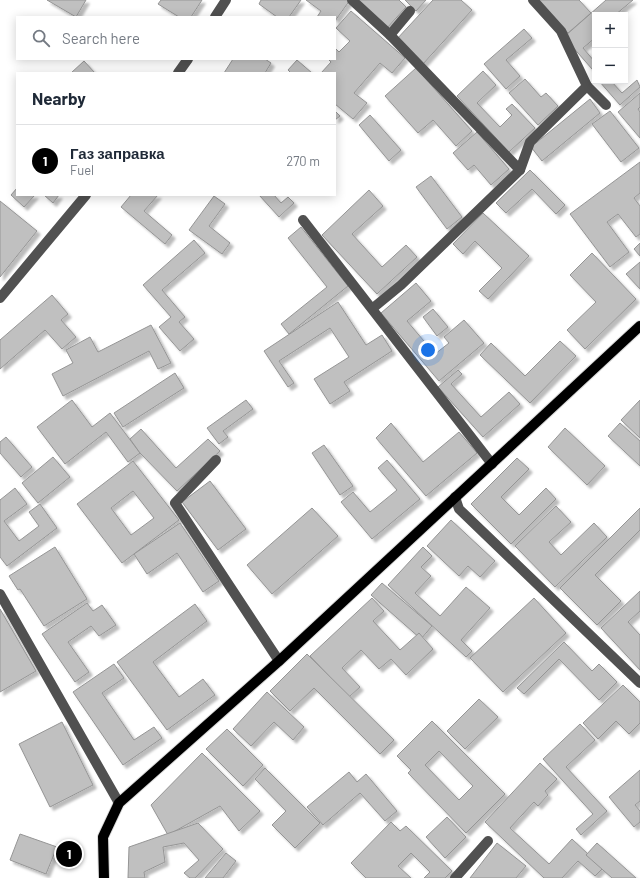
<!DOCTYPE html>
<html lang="en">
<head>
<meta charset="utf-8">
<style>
	:root { --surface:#fff; --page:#f2f2f3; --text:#1f2937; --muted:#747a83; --line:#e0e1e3; --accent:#000 }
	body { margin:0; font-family:Barlow,sans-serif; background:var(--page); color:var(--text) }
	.controls { position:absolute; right:12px; top:12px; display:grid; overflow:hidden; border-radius:0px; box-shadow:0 2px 10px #0003 }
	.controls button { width:36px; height:36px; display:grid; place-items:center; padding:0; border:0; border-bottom:1px solid var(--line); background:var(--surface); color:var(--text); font:20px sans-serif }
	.you { position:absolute; left:428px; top:350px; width:14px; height:14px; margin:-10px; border:3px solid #fff; border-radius:50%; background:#1a73e8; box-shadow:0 0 0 6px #1a73e833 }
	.badge { display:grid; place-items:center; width:26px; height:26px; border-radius:50%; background:var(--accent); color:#fff; font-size:13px; font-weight:700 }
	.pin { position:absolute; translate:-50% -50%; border:2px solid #fff; box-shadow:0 1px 4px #0006 }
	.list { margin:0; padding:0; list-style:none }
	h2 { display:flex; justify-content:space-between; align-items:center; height:52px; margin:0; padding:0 16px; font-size:17px }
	h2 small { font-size:13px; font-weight:400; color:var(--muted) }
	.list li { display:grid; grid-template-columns:26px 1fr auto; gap:12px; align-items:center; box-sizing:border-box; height:72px; padding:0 16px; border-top:1px solid var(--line) }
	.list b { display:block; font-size:15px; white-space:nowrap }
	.list p { margin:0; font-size:13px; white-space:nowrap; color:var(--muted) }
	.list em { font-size:13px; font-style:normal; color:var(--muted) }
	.icon { flex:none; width:22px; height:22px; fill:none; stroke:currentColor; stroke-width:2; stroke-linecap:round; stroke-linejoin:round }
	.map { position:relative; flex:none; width:640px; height:878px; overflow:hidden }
	.search { position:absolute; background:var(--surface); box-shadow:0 2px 10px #0003; left:16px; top:16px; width:320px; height:44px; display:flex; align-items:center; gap:10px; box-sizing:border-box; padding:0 14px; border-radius:0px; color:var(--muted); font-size:15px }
	.panel { position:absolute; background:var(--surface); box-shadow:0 2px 10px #0003; left:16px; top:72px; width:320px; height:124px; border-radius:0px }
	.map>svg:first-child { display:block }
	.building { fill:#c0c0c0; stroke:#959595; fill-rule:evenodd; filter:url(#shadow) }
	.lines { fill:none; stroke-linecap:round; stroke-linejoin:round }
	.major-casing { stroke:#dbdbdb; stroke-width:12 }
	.minor { stroke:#515151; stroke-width:10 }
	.major { stroke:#000; stroke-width:10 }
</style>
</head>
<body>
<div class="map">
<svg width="640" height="878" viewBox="0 0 640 878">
	<defs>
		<filter id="shadow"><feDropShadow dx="3.5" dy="3.5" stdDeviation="1" flood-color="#0004"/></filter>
	</defs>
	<rect width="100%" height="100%" fill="#fff"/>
	<g class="building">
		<polygon points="47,0 86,0 76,17"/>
		<polygon points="161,0 202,0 191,17 179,17 158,4"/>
		<polygon points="261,0 301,0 289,17 277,17 259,4"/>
		<polygon points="306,0 350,0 335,21 335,17 317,17 321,11"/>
		<polygon points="358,0 399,0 406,7 387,28"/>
		<polygon points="405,0 426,0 416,11"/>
		<polygon points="433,0 461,0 472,10 423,64 396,40"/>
		<polygon points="538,0 579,0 591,13 568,33"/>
		<polygon points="606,0 633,0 615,15 595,15 595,38 583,48 595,62 595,67 592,69 564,37"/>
		<polygon points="351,11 405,58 392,73 380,63 354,93 367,103 353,119 335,104 335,73 321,73 331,62 328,59 335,59 335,48 339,52 350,41 336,28"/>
		<polygon points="524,29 532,38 506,60 520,76 506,89 484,64"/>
		<polygon points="233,59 265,59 271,63 265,73 224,73"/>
		<polygon points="297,60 312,73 291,73 288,70"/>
		<polygon points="84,61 95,73 71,73"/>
		<polygon points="416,68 472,131 456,146 433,120 418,133 385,96"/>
		<polygon points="483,71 496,85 477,103 500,127 512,115 506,109 512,104 535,128 509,152 457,96"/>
		<polygon points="525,79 541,97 546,93 558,106 538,125 509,93"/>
		<polygon points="637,80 640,87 620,105 599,81 611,81 622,93"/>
		<polygon points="640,93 640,107 638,109 640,112 640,138 618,112"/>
		<polygon points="590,99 600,113 542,161 531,147"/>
		<polygon points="335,111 340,116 335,120"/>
		<polygon points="610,111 639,148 621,162 592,124"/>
		<polygon points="370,115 401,150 389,161 359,125"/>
		<polygon points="477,132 509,169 491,185 474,165 468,170 453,153"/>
		<polygon points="640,162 640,193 634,198 640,206 640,234 636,237 618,214 607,222 629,252 610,267 570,214"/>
		<polygon points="530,170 565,205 556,214 532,189 506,213 496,203"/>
		<polygon points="431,176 462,217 447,229 416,187"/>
		<polygon points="17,188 17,195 35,195 24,207 11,195"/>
		<polygon points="369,190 383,206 352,234 382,267 406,245 417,257 377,294 322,235"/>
		<polygon points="44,195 59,195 53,203"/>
		<polygon points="131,195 158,195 144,211 172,235 165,244 121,207"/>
		<polygon points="259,195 274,195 281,203 288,197 294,203 279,217"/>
		<polygon points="214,196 225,204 209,226 230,243 222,254 189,230"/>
		<polygon points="0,201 37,231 0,277"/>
		<polygon points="483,213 529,256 488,299 479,291 502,268 475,241 463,254 453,244"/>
		<polygon points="301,227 348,286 289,334 281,324 327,287 288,238"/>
		<polygon points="194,240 205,253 162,290 185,317 179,322 194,339 180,351 159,327 171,317 143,285"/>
		<polygon points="640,243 640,256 634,249"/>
		<polygon points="592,253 636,299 585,349 567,330 596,302 570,275"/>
		<polygon points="640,262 640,289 626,274"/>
		<polygon points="416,283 431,301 407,321 435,354 449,343 444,337 464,320 484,343 439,381 381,313"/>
		<polygon points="52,295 68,314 61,320 76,337 62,349 45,330 0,369 0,340"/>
		<polygon points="338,302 366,345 382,335 392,351 344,382 350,391 330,404 314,379 349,357 330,328 279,361 294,383 288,387 264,351"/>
		<polygon points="433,309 448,327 437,336 423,317"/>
		<polygon points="151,325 171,363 158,369 149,351 63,396 52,374 73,363 66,350 90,337 98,352"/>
		<polygon points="560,341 576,356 530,403 480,355 491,343 525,376"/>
		<polygon points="458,370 462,374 451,384 481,417 509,392 520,404 483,437 438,387"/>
		<polygon points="175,373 184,388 123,427 114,413"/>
		<polygon points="72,400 92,427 110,413 140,453 128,462 106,432 65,464 37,427"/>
		<polygon points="246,400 253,409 223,431 228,437 219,444 207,428"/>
		<polygon points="640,400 640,438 621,420"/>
		<polygon points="391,423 423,462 459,432 477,453 426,496 376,438"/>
		<polygon points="620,423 640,441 640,466 608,436"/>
		<polygon points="565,428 605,466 587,485 548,447"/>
		<polygon points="141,429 176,468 208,439 220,451 177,491 140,453 130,439"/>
		<polygon points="6,437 32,467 21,477 0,453 0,442"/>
		<polygon points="324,445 353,486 340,495 312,453"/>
		<polygon points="53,457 70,477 38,503 22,483"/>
		<polygon points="517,458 529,469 501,497 519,515 546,488 556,499 511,544 471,504"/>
		<polygon points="387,460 420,499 372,539 341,502 353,492 370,512 397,490 378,468"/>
		<path d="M133 461 179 520 122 563 77 504ZM133 491 154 518 131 535 111 508Z"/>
		<polygon points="210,481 246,529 218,550 182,502"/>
		<polygon points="15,488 27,504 4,521 19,541 39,526 29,512 40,504 57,528 7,566 0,557 0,500"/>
		<polygon points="556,506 571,522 549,542 561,555 594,523 607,537 555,587 515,546"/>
		<polygon points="312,508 338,536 272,594 247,565"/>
		<polygon points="640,508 640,530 595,575 621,601 597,625 560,588"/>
		<polygon points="451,520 495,561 480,577 468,566 459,576 427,546"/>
		<polygon points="180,523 219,581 203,592 177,553 147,574 134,554"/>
		<polygon points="55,547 87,599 44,626 20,589 18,590 9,576"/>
		<polygon points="423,547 432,556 421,567 431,576 415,593 440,616 466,587 490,608 461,640 472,651 466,657 388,585"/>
		<polygon points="382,583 432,626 421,639 371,595"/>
		<polygon points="640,591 640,611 628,622 640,635 640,670 601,628"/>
		<polygon points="372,598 384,611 373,621 400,650 419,633 433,649 406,675 391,659 379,669 361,650 342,668 360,687 349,697 310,656"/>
		<polygon points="534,598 566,633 503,692 470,658"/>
		<polygon points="87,603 93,611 102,605 116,625 99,636 91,626 68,642 89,672 75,682 42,634"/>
		<polygon points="195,604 207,621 153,662 179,697 203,679 215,695 167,730 117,662"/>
		<polygon points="0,609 36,671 0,692"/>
		<polygon points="564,642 592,671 599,664 617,682 599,700 559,659 524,694 517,688"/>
		<polygon points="307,654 394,740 380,754 314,688 290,711 270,691"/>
		<polygon points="114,664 124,678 102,693 134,740 154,727 162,738 123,765 73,692"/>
		<polygon points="623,685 640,702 640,723 629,734 616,721 598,739 583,723"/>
		<polygon points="267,692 304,727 293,740 274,722 251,746 233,729"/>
		<polygon points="479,699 498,717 465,749 447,731"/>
		<path d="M432 721 505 794 466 833 408 773 411 770 397 756ZM439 751 473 786 459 800 425 765Z"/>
		<polygon points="62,722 93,785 50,807 19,744"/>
		<polygon points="580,724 595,740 566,767 607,811 581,835 576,829 593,814 543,759"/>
		<polygon points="227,729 263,765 243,786 206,749"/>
		<polygon points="202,753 260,811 239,831 220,806 168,835 151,805"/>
		<polygon points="540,763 557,779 545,791 548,795 538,806 534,802 510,828 549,864 572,839 603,868 595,876 578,861 562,878 544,878 485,822"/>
		<polygon points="265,768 320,823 295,848 272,825 286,811 255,779"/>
		<polygon points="640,770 640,801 635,805 640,811 640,822 634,827 609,797"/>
		<polygon points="349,772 357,782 366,774 397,811 385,821 360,793 323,825 307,807"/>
		<polygon points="447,817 466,837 445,858 426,837"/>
		<polygon points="391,822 400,831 406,826 452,871 445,878 424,878 430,872 411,853 398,866 411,878 366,878 351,863"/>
		<polygon points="198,823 223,849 195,878 190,878 184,873 199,860 184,843 163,847 165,862 144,872 145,878 128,878 129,847"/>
		<polygon points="20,834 57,847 46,874 10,860"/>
		<polygon points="497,843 526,866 516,878 470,878"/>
		<polygon points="597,843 636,878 612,878 586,855"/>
		<polygon points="226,853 236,861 223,878 205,878"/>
	</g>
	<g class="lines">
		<g class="major-casing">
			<polyline id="major" points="104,878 103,837 119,803 279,661 640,326"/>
		</g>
		<g class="minor">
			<polyline points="352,0 390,35 410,11"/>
			<polyline points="215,17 226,0"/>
			<polyline points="178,73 188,59"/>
			<polyline points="587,86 606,105"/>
			<polyline points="520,170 530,142 587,86 561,31 533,0"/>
			<polyline points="303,220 492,464"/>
			<polyline points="0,298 86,195"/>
			<polyline points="373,308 401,285 520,170 390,35"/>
			<polyline points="216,460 175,503 279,661"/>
			<polyline points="455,497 459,509 640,683"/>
			<polyline points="0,594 119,803"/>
			<polyline points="455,878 488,841"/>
		</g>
		<use href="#major" class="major"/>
	</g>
</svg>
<div class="controls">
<button>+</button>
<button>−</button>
</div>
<div class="you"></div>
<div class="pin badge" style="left:69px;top:854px">1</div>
<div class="search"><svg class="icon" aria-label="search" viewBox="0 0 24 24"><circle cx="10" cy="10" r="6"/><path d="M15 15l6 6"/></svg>Search here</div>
<section class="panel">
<h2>Nearby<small></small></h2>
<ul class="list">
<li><span class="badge">1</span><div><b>Газ заправка</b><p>Fuel</p></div><em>270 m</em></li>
</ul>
</section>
</div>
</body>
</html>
